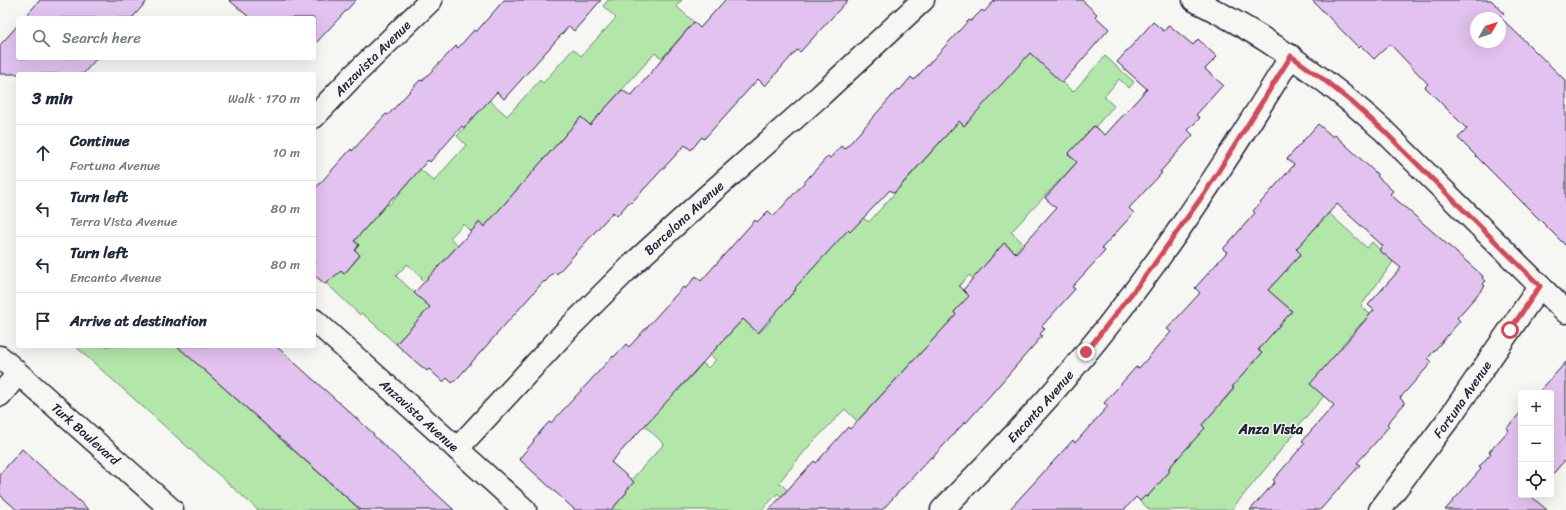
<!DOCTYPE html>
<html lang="en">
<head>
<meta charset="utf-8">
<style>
	:root { --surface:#fff; --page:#f6f6f7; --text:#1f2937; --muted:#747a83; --line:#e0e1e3 }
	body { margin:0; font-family:Sriracha,sans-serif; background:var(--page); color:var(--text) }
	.controls { position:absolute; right:12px; bottom:12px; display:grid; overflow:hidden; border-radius:4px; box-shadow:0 4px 16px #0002 }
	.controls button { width:36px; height:36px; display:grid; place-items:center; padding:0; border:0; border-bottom:1px solid var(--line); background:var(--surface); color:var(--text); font:20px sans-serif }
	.compass { position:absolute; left:1470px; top:12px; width:36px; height:36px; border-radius:50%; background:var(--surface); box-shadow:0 4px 16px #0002; rotate:51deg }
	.stop { position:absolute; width:12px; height:12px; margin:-9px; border:3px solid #d1495b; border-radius:50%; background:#fff }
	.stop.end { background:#d1495b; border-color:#fff; box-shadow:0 1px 4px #0008 }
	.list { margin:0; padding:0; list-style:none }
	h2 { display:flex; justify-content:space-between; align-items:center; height:52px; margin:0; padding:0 16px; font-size:17px }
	h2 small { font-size:13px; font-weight:400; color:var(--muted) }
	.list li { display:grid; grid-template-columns:26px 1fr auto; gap:12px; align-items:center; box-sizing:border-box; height:56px; padding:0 16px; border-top:1px solid var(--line) }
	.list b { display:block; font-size:15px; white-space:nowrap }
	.list p { margin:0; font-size:13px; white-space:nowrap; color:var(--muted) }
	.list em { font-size:13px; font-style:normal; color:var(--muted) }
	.icon { flex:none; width:22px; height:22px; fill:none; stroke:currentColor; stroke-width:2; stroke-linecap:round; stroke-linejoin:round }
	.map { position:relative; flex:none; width:1566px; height:510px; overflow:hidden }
	.search { position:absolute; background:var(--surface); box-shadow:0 4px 16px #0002; left:16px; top:16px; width:300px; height:44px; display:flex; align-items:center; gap:10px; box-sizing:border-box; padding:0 14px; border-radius:4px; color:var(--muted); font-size:15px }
	.panel { position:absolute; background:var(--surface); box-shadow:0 4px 16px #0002; left:16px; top:72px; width:300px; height:276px; border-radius:4px }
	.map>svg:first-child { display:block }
	.green { fill:#b2e7a9; stroke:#6a8472 }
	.building { fill:#e2c2ef; stroke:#22223b; fill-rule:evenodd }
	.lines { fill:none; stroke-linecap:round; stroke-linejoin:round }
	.street-casing { stroke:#22223b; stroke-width:25 }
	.secondary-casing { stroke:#22223b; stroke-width:25 }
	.street { stroke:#f6f6f2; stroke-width:22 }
	.secondary { stroke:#f6f6f2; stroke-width:22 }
	.route { stroke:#d1495b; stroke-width:5 }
	.labels { text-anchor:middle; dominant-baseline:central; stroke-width:3; stroke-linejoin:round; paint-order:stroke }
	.street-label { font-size:13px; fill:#22223b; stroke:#f6f6f2 }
	.neighbourhood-label { font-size:14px; font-weight:bold; fill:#22223b; stroke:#f6f6f2 }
</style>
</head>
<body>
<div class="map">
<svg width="1566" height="510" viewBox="0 0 1566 510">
	<rect width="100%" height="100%" fill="#f6f6f2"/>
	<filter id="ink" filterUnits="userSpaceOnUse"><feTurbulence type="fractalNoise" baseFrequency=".025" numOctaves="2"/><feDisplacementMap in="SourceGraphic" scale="8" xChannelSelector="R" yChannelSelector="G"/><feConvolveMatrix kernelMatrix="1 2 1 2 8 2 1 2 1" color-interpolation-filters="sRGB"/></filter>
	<g filter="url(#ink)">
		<g class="green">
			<polygon points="608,0 682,0 676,6 694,22 662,58 655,53 590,125 581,117 484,227 479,222 471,232 463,224 450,238 458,245 425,282 421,278 422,277 407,264 396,276 430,307 396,344 362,313 360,315 326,283 338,269 344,274 360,256 355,250 359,245 355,240 387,204 389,205 420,169 434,181 466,145 457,136 489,100 507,116 540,80 543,83 573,49 581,56 616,18 603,6"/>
			<polygon points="1030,53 1073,92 1105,56 1134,82 1129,88 1119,79 1104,97 1114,106 1095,127 1093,126 1069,154 1077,162 1011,232 1023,243 1015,252 1004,243 985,265 987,290 969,275 959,286 969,296 954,312 956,315 857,421 845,409 810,445 779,482 787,490 781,497 778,493 762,510 609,510 612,509 627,492 626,491 631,480 664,444 644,425 673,387 678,391 703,363 708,368 716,360 710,355 743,319 759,333 771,321 760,311 784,303 796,290 787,281 848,230 850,232 863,218 869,222 959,121"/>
			<polygon points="1329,213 1367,248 1372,242 1393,262 1361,306 1370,314 1341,346 1365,367 1324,396 1293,432 1294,434 1232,509 1233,510 1150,510 1140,501 1145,496 1147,497 1170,471 1168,470 1202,425 1234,389 1232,387 1262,353 1259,350 1261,348 1260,347 1292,311 1268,290 1301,254 1296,249"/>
			<polygon points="75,346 177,346 360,510 258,510"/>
		</g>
		<g class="building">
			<polygon points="40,0 148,0 132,18 24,18"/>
			<polygon points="229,0 356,0 314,45 314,18 250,18"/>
			<polygon points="504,0 601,0 574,31 569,26 504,99 497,92 464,128 462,126 430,162 428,160 395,198 394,196 354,241 359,245 355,250 360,255 344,274 341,271 325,284 314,275 314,190 351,149 352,151 386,114 388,115 420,80 422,81 456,46 458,48 474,30 476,32"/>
			<polygon points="725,0 848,0 800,52 797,50 765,86 758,79 704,139 702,137 691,150 685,145 631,203 629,202 617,216 613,212 557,274 554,272 545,282 544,281 456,380 452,383 447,378 443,382 429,369 427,371 416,362 396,344 430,307 414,293 480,222 484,227 581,117 590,125 622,90 631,96 694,22 700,28"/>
			<polygon points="995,0 1082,0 1097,14 1095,16 1109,29 1062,83 1030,53 964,126 959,121 894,193 890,190 850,232 848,230 795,288 796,289 758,333 743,319 611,462 634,482 626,491 627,492 611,510 575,510 519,459 534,441 533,440 549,422 551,423 613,356 614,357 626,344 629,347 683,287 685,289 696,276 701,281 755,220 757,222 768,211 774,216 828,156 830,158 841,146 845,149 898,89 900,90 911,77 914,80 969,20 971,21 982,10 984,12"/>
			<path d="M1312 0H1491L1504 13 1500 17 1566 81V246L1458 138 1467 129 1425 87 1428 84 1390 44 1374 59 1361 46 1359 48ZM1476 18H1500V42H1476Z"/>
			<polygon points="1153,22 1164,31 1169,25 1193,45 1198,39 1217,57 1205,69 1223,85 1196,115 1200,118 1188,130 1193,135 1160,172 1162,173 1129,208 1134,213 1102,248 1105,251 1072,287 1075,289 1042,326 1045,329 1040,334 1042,336 966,423 965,422 932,458 931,457 882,510 769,510 814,461 816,463 848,427 850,429 956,315 954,312 969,296 963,290 1004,243 1016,253 1056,208 1045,198 1077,162 1068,154 1094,126 1105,135 1147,89 1117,62"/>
			<polygon points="18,25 18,58 97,58 83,74 0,74 0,45"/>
			<polygon points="1318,124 1333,137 1335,135 1378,175 1377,176 1393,191 1390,194 1483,276 1482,278 1486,281 1483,284 1485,286 1457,318 1460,321 1428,358 1432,362 1400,398 1405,403 1387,424 1389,426 1376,442 1357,463 1360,465 1320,510 1250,510 1275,482 1273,480 1305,443 1302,441 1334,405 1310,384 1374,310 1368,305 1401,268 1379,250 1383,246 1337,204 1296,249 1301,254 1268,290 1292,311 1258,350 1262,353 1232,387 1234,388 1202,425 1205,428 1168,469 1170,471 1147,497 1145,496 1140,501 1136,497 1124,510 1009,510 1073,440 1075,443 1108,406 1104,403 1136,367 1139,368 1171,332 1167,329 1200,293 1195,288 1227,252 1223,249 1255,213 1253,211 1294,165 1287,159"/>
			<polygon points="177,346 276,346 374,434 373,435 454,510 361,510"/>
			<polygon points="1566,362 1566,459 1551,476 1551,393 1538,393"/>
			<polygon points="1521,412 1521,495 1534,495 1532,497 1547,510 1445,510 1481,469 1479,467 1491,453 1489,452 1509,430 1507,428"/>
			<polygon points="22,449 89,510 17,510 0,495 0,474"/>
		</g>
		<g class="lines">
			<g class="street-casing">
				<g id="street">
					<path d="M1194 0C1263 34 1326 78 1383 130L1566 312"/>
					<path id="s1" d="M314 117 352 77 431 0"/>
					<path id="s2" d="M314 320 525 510"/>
					<polyline points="0,395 18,374"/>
					<path id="s3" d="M457 449 567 330 634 263 705 198 821 95 923 0"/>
					<path id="s4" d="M942 510C980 471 1018 432 1054 391 1144 288 1220 173 1291 56"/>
					<path id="s5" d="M1380 510 1450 417 1540 286"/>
				</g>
			</g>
			<g class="secondary-casing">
				<g id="secondary">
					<path id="s6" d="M0 357 172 510"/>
				</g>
			</g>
			<use href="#street" class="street"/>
			<use href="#secondary" class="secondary"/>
		</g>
	</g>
	<g class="lines" filter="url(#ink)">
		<polyline class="route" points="1086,352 1150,270 1206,191 1291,56 1323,79 1354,104 1383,130 1540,286 1510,330"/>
	</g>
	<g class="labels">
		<g class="street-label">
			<text stroke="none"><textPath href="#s1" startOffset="83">Anzavista Avenue</textPath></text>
			<text stroke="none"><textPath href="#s3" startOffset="324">Barcelona Avenue</textPath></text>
			<text stroke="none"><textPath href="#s5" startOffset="138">Fortuna Avenue</textPath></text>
			<text stroke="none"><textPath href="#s4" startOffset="143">Encanto Avenue</textPath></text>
			<text stroke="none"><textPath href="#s2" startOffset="142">Anzavista Avenue</textPath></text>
			<text stroke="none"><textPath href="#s6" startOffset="115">Turk Boulevard</textPath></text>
		</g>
		<g class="neighbourhood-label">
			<text x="1271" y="429">Anza Vista</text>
		</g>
	</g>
</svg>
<div class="controls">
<button>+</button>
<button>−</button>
<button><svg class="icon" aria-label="locate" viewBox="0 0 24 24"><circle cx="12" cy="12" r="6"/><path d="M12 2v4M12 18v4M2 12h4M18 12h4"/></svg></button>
</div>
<svg class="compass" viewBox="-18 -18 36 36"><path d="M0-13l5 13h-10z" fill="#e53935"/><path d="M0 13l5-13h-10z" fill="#747a83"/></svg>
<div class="stop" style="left:1510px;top:330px"></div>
<div class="stop end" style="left:1086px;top:352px"></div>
<div class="search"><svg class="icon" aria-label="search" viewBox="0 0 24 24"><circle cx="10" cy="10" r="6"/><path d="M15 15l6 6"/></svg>Search here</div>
<section class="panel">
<h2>3 min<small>Walk · 170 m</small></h2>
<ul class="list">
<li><svg class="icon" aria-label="ahead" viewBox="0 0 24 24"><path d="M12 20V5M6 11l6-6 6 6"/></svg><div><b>Continue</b><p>Fortuna Avenue</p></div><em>10 m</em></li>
<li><svg class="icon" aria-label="left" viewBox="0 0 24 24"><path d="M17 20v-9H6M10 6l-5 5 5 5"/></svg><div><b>Turn left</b><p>Terra Vista Avenue</p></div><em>80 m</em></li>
<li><svg class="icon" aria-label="left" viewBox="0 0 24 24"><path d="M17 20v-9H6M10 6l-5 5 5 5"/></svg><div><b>Turn left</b><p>Encanto Avenue</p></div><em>80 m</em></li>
<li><svg class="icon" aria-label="arrive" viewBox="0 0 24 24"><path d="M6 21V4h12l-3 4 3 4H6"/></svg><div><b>Arrive at destination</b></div></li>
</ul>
</section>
</div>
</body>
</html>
